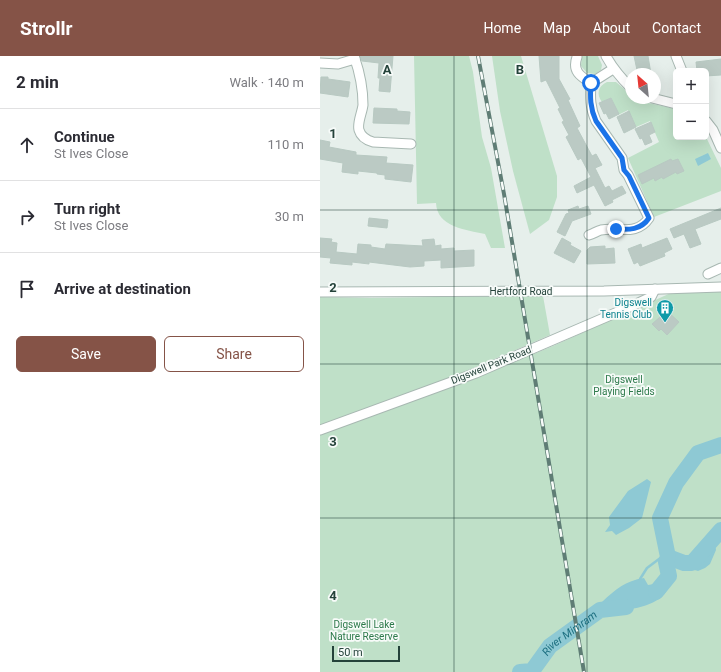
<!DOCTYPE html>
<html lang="en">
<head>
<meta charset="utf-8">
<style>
	:root { --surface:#fff; --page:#f2f2f3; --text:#2b2b33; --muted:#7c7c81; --line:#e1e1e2; --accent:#855347 }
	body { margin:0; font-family:Roboto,sans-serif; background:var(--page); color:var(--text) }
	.controls { position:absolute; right:12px; top:12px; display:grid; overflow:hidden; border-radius:6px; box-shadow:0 4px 16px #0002 }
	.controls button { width:36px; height:36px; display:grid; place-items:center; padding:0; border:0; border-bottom:1px solid var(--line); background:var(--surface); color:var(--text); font:20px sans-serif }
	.compass { position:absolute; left:305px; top:12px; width:36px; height:36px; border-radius:50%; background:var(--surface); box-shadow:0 4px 16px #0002; rotate:333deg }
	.scale { position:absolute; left:12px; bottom:10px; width:68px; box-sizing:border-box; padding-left:4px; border:2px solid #24423a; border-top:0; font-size:11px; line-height:14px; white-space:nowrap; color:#24423a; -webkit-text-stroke:3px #f7fbf9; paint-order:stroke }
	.stop { position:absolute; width:12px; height:12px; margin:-9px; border:3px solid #1a73e8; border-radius:50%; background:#fff }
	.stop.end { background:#1a73e8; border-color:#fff; box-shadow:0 1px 4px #0008 }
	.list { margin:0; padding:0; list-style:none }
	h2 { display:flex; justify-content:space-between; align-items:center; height:52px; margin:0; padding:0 16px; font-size:17px }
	h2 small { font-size:13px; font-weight:400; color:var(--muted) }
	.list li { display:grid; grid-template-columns:26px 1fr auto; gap:12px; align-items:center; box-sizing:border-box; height:72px; padding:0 16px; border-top:1px solid var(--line) }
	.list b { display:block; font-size:15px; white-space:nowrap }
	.list p { margin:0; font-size:13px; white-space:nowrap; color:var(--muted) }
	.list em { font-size:13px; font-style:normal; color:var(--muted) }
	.actions { display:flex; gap:8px; padding:12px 16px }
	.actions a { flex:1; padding:9px 0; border:1px solid var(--accent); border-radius:6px; text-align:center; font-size:14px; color:var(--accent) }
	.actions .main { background:var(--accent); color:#fff }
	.icon { flex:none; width:22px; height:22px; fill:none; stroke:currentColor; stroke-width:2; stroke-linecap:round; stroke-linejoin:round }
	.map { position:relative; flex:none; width:401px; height:616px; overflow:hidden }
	header { display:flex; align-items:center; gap:24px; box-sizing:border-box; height:56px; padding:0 20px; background:var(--accent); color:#fff }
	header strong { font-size:19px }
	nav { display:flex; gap:22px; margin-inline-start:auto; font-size:14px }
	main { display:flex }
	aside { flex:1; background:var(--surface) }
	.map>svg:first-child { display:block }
	.green { fill:#bfe0c8 }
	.water { fill:#8ec9d4 }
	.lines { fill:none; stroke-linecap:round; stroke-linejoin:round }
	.stream { stroke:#8ec9d4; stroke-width:2.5 }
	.river { stroke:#8ec9d4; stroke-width:16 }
	.building { fill:#bbcac4; stroke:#b8c9c2 }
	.minor-casing { stroke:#a8b8b2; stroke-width:11 }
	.minor { stroke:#fff; stroke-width:9 }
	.rail-casing { stroke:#5f7d75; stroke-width:4 }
	.rail { stroke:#f7fbf9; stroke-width:2.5; stroke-dasharray:8; stroke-linecap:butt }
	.route { stroke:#1a73e8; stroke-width:5 }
	.grid { fill:none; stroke:#24423a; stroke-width:1; stroke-opacity:0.55 }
	.labels { text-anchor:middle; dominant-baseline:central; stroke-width:3.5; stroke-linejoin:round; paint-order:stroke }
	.street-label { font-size:10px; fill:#24423a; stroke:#f7fbf9 }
	.culture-label { font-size:10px; fill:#0d838f; stroke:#f7fbf9; text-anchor:end }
	.park-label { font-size:10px; fill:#2d7a4b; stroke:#f7fbf9 }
	.water-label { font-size:11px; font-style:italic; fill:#1c6f80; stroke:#f7fbf9 }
	.grid-label { font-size:13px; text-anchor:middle; font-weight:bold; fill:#24423a; stroke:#f7fbf9; stroke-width:3.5; stroke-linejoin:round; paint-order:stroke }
</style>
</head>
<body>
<header>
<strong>Strollr</strong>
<nav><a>Home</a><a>Map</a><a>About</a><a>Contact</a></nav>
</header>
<main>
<aside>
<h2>2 min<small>Walk · 140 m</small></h2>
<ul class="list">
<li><svg class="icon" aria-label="ahead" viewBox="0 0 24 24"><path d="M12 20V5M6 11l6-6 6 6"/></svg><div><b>Continue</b><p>St Ives Close</p></div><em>110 m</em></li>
<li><svg class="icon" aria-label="right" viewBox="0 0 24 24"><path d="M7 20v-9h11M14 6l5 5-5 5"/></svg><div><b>Turn right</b><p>St Ives Close</p></div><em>30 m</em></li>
<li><svg class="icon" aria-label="arrive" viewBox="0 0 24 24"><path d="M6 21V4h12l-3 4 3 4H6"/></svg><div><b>Arrive at destination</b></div></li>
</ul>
<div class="actions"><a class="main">Save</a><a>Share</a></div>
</aside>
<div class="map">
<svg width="401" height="616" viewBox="0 0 401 616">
	<rect width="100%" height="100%" fill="#e6efeb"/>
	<g class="green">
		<path d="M94 0H149L153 16 162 81 171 112 185 192H171L165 178C146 174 117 171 116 147L97 148Z"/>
		<polygon points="172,0 201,0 237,120 237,141 229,164 210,178 193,115 180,55"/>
		<polygon points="262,0 278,0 282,9 281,14 275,18 267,17 261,10"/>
		<path d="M287 26H296L311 39V42H316L324 46 356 53V81H386L401 112V135L334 161 308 102 339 86 330 65 316 71 308 54 298 59 291 42 282 46C276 38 278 30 287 26Z"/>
		<polygon points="353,236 401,236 401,386 398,391 401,391 401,616 0,616 0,379 192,307 233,290"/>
		<polygon points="181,240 223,240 230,279 135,320 0,369 0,241 51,242"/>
	</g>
	<g class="water">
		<polygon points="388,97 391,103 378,110 375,103"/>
		<polygon points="327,423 331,426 322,462 309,472 296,479 292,475 285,476 290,469 289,461 308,435"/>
		<polygon points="392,479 394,481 396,494 390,508 385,512 378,515 365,511 364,507 369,506"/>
		<path d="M349 519C354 551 309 553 288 557L284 553 282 546C296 533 305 525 324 522L328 529C337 528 342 524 349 519Z"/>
	</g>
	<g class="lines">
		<polyline class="stream" points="320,523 327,512 343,500 348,501"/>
		<g class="river">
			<polyline points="348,501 364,507 372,507 401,474"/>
			<polyline points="336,536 349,520 346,506 348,501 340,462 356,427 378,397 401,389"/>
			<path id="s1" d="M200 616 212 615 230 590 280 554 306 551"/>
		</g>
	</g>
	<g class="building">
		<polygon points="40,0 73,0 70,36 59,35 60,22 58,22 59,7 42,5"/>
		<polygon points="219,0 239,0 239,23 250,43 248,44 260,70 257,72 272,100 276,98 282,109 275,112 285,132 289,130 292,135 302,130 306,137 292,144 293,146 285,150 274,129 257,137 254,130 271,121 261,102 258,104 246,81 249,79 242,66 244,65 238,53 240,52 226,24 221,26"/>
		<polygon points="314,0 328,0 331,18 322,18 321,13 317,14"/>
		<polygon points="401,3 401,19 386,20 386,15 377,15 376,6"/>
		<polygon points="1,21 8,21 8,23 30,26 28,41 0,37"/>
		<polygon points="291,42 299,58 289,63 286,57 284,58 279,47"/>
		<polygon points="54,52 77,53 77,55 90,56 89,68 53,67"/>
		<polygon points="309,55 316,71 304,77 297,61"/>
		<polygon points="331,66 335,76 329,79 332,86 325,89 322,82 320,83 315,73"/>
		<polygon points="0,84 10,86 9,91 36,96 36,99 67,101 66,107 93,109 91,126 65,123 65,119 57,118 57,117 38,115 38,118 22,116 23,107 0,103"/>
		<polygon points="351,103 352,105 358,103 364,115 357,118 356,116 343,123 342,121 335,125 334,122 322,128 318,119"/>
		<polygon points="258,150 259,153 268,150 271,158 252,165 245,180 237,176 246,158 249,157 248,154"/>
		<polygon points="401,152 401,163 375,173 381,188 370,192 364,178 354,182 350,173"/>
		<polygon points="49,162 68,164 67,172 48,170"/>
		<polygon points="0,182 12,183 11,186 17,187 16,196 37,198 38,188 51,189 51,191 65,193 66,188 103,190 102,184 114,183 115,190 121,189 121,193 134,192 134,195 154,194 154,210 121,212 121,204 104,205 104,210 90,211 49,206 49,208 32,206 32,209 10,207 11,202 0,201"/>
		<polygon points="242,182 251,187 250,189 261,195 254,207 234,197"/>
		<polygon points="347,182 352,193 344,197 345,200 320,210 318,206 314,208 308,193 321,188 322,192"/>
		<polygon points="285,190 285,193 294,192 295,207 267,208 267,194 270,191"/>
		<polygon points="347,255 359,266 347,279 341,273 339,275 332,268"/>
	</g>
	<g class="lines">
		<g class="minor-casing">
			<g id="minor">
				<path d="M34 0C40 17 43 31 43 49 42 57 37 67 39 74 41 81 46 84 53 86L91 88"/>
				<path d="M286 0C293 13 301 22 311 32"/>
				<polyline points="356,0 362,15"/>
				<path d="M257 1C252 15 260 20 271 27 270 41 270 52 276 65L302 102 304 114 308 119 329 162C317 180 299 171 281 174 277 175 273 178 269 179"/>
				<polyline points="0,7 18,8 35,3"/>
				<polyline points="271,27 293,13"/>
				<polyline points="332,42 356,48"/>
				<polyline points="386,65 393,74 401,92"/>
				<polyline points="388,218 401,212"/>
				<polyline points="0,236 284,235 401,231"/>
				<polyline points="0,374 156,317 314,249 331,241 335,233"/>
			</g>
		</g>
		<use href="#minor" class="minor"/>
		<g class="rail-casing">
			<polyline id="rail" points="158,0 184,138 264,616"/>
		</g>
		<use href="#rail" class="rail"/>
	</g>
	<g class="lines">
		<path class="route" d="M271 27C270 41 270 52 276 65L302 102 304 114 309 120 329 162C321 174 309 174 296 173"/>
	</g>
	<path class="grid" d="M134 0V616M267 0V616M0 154H401M0 308H401M0 462H401"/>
	<defs>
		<g id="building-pin" transform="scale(0.9)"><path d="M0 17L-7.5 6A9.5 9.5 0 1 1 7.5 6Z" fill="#0f9aa8" stroke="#f7fbf9"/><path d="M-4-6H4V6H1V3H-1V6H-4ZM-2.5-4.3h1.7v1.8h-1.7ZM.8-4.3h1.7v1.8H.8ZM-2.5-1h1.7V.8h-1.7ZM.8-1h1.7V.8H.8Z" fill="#fff"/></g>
	</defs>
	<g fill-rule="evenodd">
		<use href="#building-pin" x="345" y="252"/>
	</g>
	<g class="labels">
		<g class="street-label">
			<text x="201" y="235">Hertford Road</text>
			<text transform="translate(171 309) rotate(-22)">Digswell Park Road</text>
		</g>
		<g class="culture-label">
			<text x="332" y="246">Digswell<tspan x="332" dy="12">Tennis Club</tspan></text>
		</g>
		<g class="park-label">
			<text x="304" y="323">Digswell<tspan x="304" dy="12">Playing Fields</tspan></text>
			<text x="44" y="568">Digswell Lake<tspan x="44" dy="12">Nature Reserve</tspan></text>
		</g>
		<g class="water-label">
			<text stroke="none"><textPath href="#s1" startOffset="66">River Mimram</textPath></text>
		</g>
	</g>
	<g class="grid-label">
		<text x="67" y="18">A</text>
		<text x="200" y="18">B</text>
		<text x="13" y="82">1</text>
		<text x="13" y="236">2</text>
		<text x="13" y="390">3</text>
		<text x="13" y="544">4</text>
	</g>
</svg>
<div class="controls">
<button>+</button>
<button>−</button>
</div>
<svg class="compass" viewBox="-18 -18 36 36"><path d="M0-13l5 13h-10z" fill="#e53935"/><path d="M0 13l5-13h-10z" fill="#7c7c81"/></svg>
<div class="scale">50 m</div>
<div class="stop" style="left:271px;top:27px"></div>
<div class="stop end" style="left:296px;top:173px"></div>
</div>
</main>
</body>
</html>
